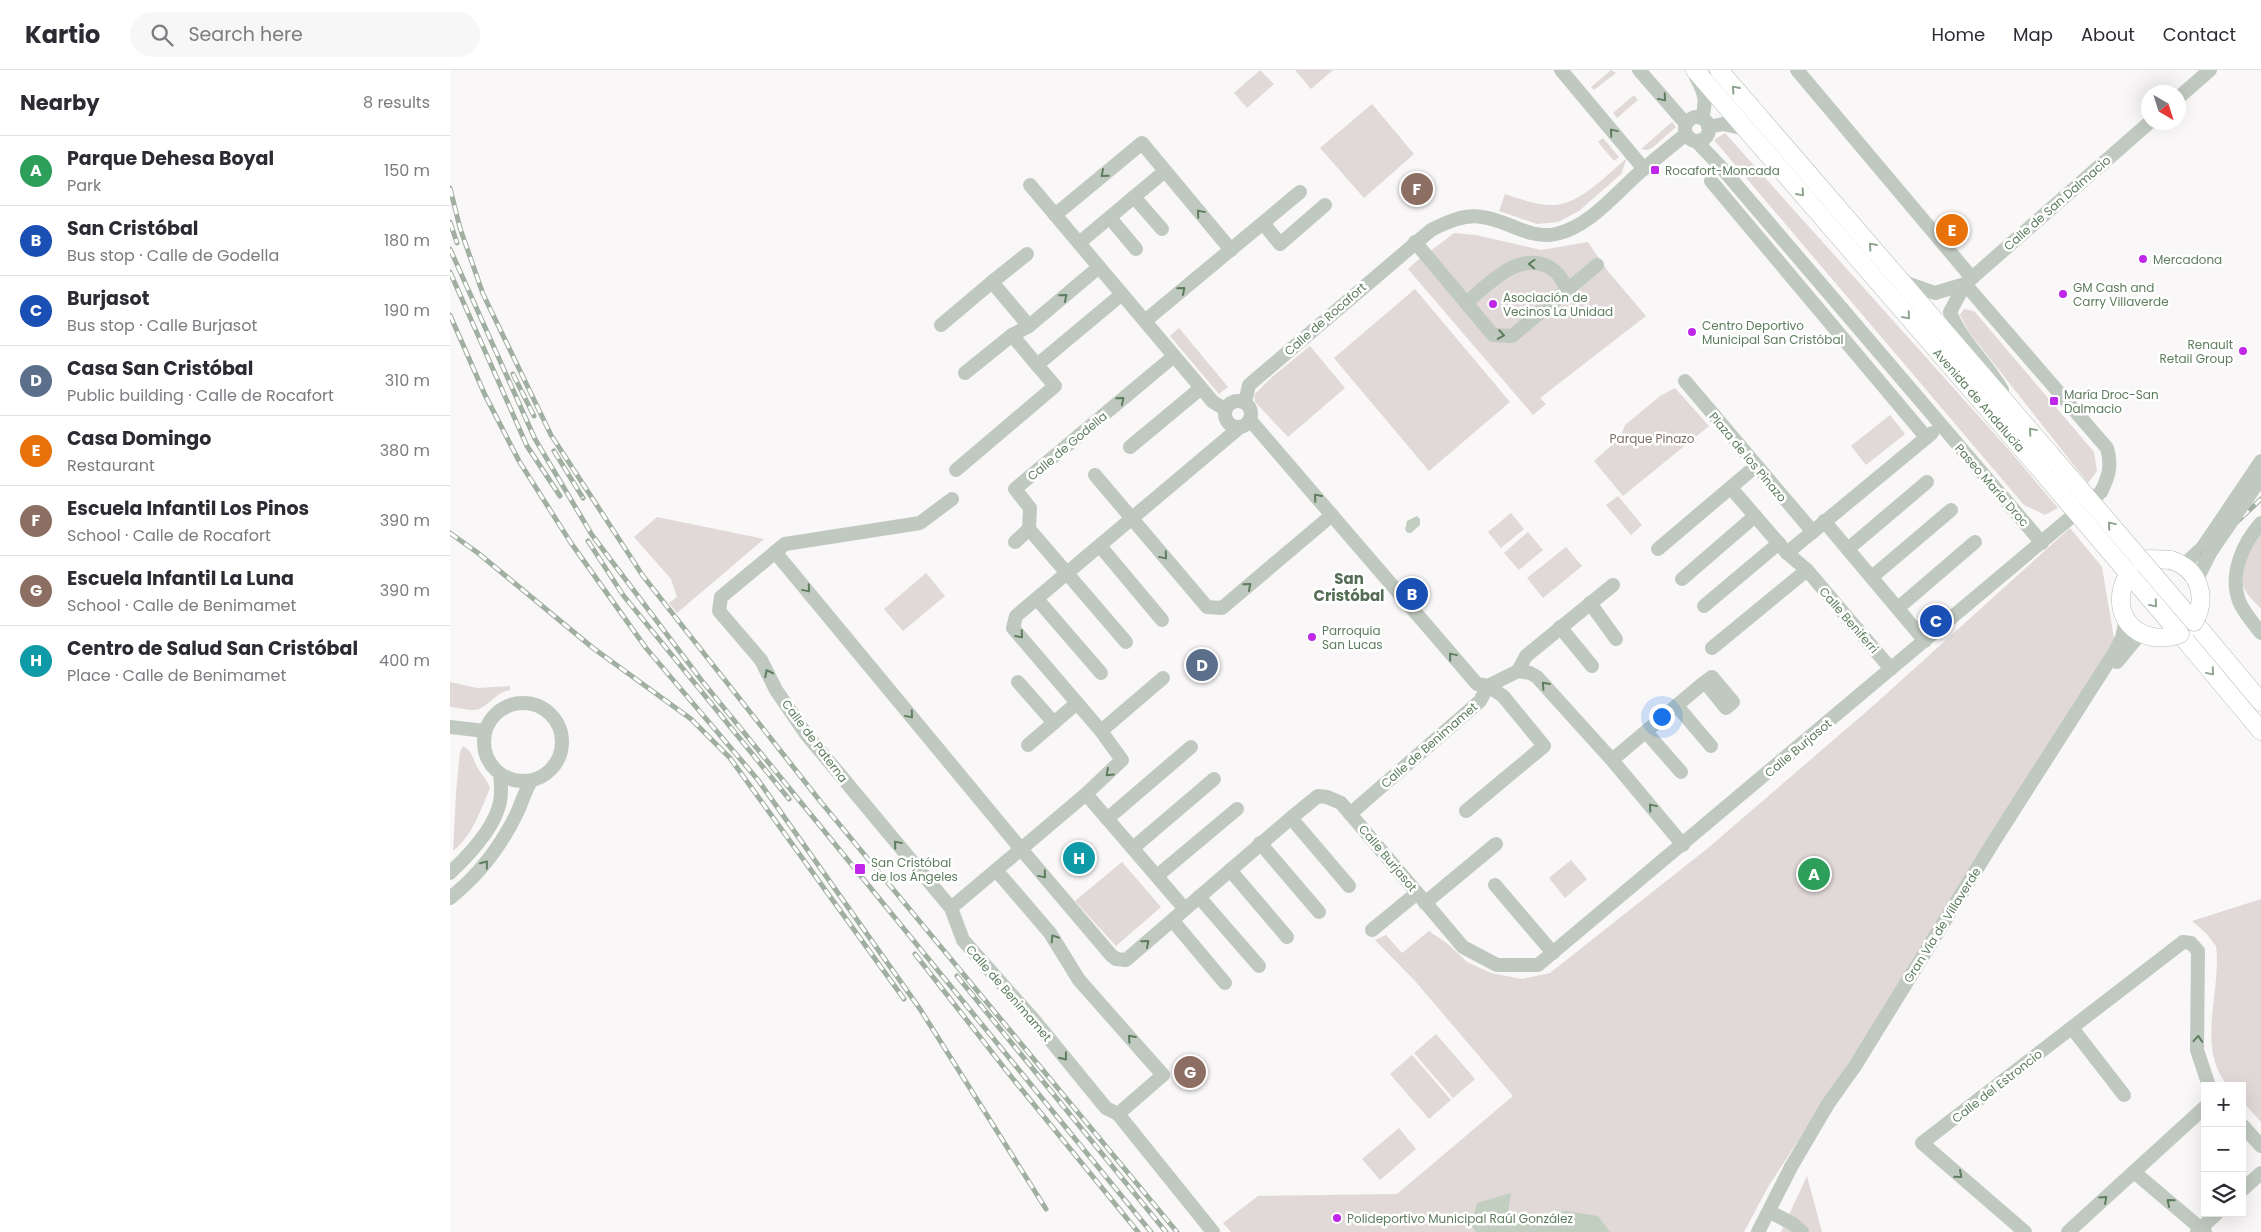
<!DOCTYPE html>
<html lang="en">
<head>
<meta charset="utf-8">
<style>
	:root { --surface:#fff; --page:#f7f7f7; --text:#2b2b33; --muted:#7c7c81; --line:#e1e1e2; --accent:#2563eb }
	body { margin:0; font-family:Poppins,sans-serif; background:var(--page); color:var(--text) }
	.controls { position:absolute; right:15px; bottom:15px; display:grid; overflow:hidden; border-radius:0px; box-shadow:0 5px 20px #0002 }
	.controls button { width:45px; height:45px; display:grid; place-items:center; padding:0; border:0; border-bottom:1px solid var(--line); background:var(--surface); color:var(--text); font:25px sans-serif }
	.compass { position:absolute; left:1691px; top:15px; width:45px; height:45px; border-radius:50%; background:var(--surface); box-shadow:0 5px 20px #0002; rotate:141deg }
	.you { position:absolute; left:1211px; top:646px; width:18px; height:18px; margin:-12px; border:4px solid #fff; border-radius:50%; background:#1a73e8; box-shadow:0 0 0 8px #1a73e833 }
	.badge { display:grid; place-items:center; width:32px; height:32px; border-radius:50%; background:var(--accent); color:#fff; font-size:16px; font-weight:700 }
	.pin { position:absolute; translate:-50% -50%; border:2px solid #fff; box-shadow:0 1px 5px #0006 }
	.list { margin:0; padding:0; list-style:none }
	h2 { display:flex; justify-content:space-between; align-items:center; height:65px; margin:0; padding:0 20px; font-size:21px }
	h2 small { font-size:16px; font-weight:400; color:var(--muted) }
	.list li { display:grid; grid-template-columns:32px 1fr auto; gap:15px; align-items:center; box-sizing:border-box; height:70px; padding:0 20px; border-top:1px solid var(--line) }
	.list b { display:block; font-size:19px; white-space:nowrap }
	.list p { margin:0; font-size:16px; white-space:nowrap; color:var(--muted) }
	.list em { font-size:16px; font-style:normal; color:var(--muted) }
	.icon { flex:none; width:28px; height:28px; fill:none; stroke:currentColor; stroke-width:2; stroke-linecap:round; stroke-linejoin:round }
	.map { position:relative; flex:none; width:1811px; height:1162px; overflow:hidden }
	header { display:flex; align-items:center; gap:30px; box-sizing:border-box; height:70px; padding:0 25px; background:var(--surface); border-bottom:1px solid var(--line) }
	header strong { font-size:24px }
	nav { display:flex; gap:28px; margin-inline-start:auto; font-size:18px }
	.search { width:350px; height:45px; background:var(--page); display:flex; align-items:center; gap:12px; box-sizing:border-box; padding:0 18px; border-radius:28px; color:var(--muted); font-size:19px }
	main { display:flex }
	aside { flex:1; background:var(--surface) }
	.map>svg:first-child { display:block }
	.green { fill:#e1d9d7 }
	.water { fill:#c2cebf }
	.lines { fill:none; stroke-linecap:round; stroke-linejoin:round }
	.major-casing { stroke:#b3beb3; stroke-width:19 }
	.minor { stroke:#c0c9c0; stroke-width:14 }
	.major { stroke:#fff; stroke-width:18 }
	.rail-casing { stroke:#a1afa1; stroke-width:5 }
	.rail { stroke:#fff; stroke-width:3; stroke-dasharray:9; stroke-linecap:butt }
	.major-bridge-casing { stroke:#b3beb3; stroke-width:19; stroke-linecap:butt }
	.minor-bridge { stroke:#c0c9c0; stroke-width:14 }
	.major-bridge { stroke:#fff; stroke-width:18 }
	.oneway { stroke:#8ea48e }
	.oneway2 { stroke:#5e7d5e }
	.poi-dot { fill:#c027e9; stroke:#fff; stroke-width:2 }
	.labels { text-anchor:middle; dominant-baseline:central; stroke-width:5; stroke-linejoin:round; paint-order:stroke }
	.poi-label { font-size:12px; fill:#5e7d5e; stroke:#fff; text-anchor:start }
	.street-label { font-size:12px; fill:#5e7d5e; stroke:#fff }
	.park-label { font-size:12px; fill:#7f6f66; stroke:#fff }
	.quarter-label { font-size:15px; font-weight:bold; fill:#556d55; stroke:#fff }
</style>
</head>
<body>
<header>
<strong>Kartio</strong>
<div class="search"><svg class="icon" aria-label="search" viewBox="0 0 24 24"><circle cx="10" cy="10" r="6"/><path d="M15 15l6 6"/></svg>Search here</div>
<nav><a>Home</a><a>Map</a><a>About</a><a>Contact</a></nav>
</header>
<main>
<aside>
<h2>Nearby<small>8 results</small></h2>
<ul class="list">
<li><span class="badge" style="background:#2e9e5b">A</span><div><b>Parque Dehesa Boyal</b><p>Park</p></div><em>150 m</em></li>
<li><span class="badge" style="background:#1a4fb4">B</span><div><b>San Cristóbal</b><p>Bus stop · Calle de Godella</p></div><em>180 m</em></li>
<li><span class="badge" style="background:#1a4fb4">C</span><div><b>Burjasot</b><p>Bus stop · Calle Burjasot</p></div><em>190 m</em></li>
<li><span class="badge" style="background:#5c6f8a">D</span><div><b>Casa San Cristóbal</b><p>Public building · Calle de Rocafort</p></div><em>310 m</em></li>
<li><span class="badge" style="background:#e8710a">E</span><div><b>Casa Domingo</b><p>Restaurant</p></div><em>380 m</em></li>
<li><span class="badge" style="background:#8d6e63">F</span><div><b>Escuela Infantil Los Pinos</b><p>School · Calle de Rocafort</p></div><em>390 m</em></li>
<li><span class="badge" style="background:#8d6e63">G</span><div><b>Escuela Infantil La Luna</b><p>School · Calle de Benimamet</p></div><em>390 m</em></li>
<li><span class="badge" style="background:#0f9aa8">H</span><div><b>Centro de Salud San Cristóbal</b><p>Place · Calle de Benimamet</p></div><em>400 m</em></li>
</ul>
</aside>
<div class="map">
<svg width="1811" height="1162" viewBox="0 0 1811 1162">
	<rect width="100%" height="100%" fill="#f9f7f8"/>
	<g class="green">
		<polygon points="810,0 824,14 797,38 784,23"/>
		<polygon points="845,0 883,0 861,19"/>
		<polygon points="1161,0 1166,3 1144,20 1141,17"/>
		<polygon points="1184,25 1188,30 1167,48 1163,43"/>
		<polygon points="922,34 964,84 914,128 870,78"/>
		<polygon points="1222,52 1226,57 1202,78 1197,80 1191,79"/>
		<polygon points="1275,63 1559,380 1608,438 1595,445 1574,435 1264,70"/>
		<polygon points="1153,68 1169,87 1164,91 1148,72"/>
		<path d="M1177 88 1171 104 1129 141 1108 152 1087 154 1049 141 1055 124C1070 129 1089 136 1105 135 1130 134 1159 103 1177 88Z"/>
		<path d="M1004 163 1026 165 1091 180 1138 172 1157 200 1196 246 1090 328 1096 334 1083 345 958 199C972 185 989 176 1004 163Z"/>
		<polygon points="965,219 1060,332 979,401 884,288"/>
		<polygon points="1514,239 1524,241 1644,382 1647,401 1638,413 1519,262 1510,245"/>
		<polygon points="729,258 778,317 769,324 720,266"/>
		<polygon points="860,276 895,318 838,367 805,332 804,325 822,307"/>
		<polygon points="1225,318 1259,356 1173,426 1144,391 1170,368 1175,355 1210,326"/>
		<polygon points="1440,345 1455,364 1416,395 1401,376"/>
		<polygon points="1168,426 1192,455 1181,465 1156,435"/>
		<polygon points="1061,443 1074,459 1051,478 1038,462"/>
		<polygon points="207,447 314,469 227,543 219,533 227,527 221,509 184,467"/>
		<polygon points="1620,458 1652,497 1666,580 1318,1117 1294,1162 781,1162 773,1153 808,1126 947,1124 1063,1026 965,911 925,870 936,865 952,883 979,861 998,874 1017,892 1041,903 1072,909 1100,903 1258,778 1424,635"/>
		<path d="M1811 459V539C1806 533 1799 527 1795 520 1786 504 1803 473 1811 459Z"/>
		<polygon points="1078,462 1093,480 1069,500 1054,483"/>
		<polygon points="1116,477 1132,496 1093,528 1077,508"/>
		<polygon points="476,503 495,526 453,561 434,539"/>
		<path d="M0 612 27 618 60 616V620C46 622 41 634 29 639 21 642 8 637 0 637Z"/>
		<path d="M13 676C24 682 22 690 29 700 33 706 37 710 40 718 30 741 23 765 3 781L6 723 10 682Z"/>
		<polygon points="1121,790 1137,809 1115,828 1099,808"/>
		<polygon points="672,792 711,837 666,876 625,831"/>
		<path d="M1811 829V1052L1792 1031V1016H1778C1745 977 1772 921 1766 876L1756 863 1742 851Z"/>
		<polygon points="986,964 1025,1009 1003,1028 964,983"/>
		<polygon points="962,985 1001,1030 979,1049 940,1004"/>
		<polygon points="949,1058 966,1079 930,1110 912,1089"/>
		<polygon points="1357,1106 1372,1162 1331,1162"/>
	</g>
	<g class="water">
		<polygon points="967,446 970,449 970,455 961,463 958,463 955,460 957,451"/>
		<polygon points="1061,1123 1057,1148 1068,1154 1115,1141 1148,1146 1160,1162 1026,1162 1021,1155 1027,1133"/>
	</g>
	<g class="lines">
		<g class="major-casing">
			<g id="major">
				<polyline points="1245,0 1588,397"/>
				<polyline points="1269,0 1601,385"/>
				<polyline points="1683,499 1699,489 1721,490"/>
				<polyline points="1811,632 1744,552 1730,564 1811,661"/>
			</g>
		</g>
		<g class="minor">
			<polyline points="1111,0 1194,99"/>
			<polyline points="1189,0 1236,54"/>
			<polyline points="1347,0 1522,208"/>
			<path d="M1246 7C1254 21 1258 33 1251 48"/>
			<polyline points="1728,28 1760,0"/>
			<circle cx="1247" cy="59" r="12"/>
			<polyline points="1258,57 1273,54 1296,59"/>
			<polyline points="1246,71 1271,97 1592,473"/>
			<polyline points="1261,111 1476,367"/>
			<polyline points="580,115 763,332 775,339"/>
			<polyline points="684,127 712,159"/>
			<polyline points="605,145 692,73 781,180"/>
			<polyline points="660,148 686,179"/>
			<polyline points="813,153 830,174 875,135"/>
			<polyline points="965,172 1043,265 1062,266 1147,195"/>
			<polyline points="629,173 715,101"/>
			<polyline points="542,212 577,184"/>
			<polyline points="1454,212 1485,223 1515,214"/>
			<path d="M1016 233C1038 215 1067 181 1099 197 1109 203 1114 210 1116 221"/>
			<polyline points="695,251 850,122"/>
			<polyline points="491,255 542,212 579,256"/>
			<polyline points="562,265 579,256 649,197"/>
			<polyline points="515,303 562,265 587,295"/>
			<polyline points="1235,311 1363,462"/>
			<path d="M1552 320C1537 293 1511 271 1500 242L1515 214 1700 52"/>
			<circle cx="788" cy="344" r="13"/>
			<path d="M795 332 799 315 981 160C997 152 1014 144 1032 147 1058 150 1079 170 1106 164 1139 157 1165 124 1189 103 1204 90 1220 77 1236 64"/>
			<polyline points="800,350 1027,614 1038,616 1068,601 1076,586 1163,515"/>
			<polyline points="680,377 751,318"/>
			<polyline points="506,400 605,316 587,295 672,224"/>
			<polyline points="645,405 757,537 772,538 882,445"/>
			<polyline points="1281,418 1337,483 1357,500 1441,599"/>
			<polyline points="1374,451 1475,571"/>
			<path d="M1811 453C1793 473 1779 504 1789 531 1794 543 1803 553 1811 563"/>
			<polyline points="565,472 579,459"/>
			<polyline points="650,476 712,550"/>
			<polyline points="1208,479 1306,396"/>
			<polyline points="1398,479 1477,412"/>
			<polyline points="325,482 571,779 636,724 672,690 651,661 563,558 566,546 789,358"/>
			<polyline points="1337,483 1482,363"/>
			<polyline points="1729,493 1738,491 1753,477 1811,391"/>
			<polyline points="1422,507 1501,440"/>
			<polyline points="1232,509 1305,446"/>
			<polyline points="587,529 651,603"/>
			<polyline points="1140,533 1166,569"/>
			<polyline points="1254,536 1329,473"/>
			<polyline points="1448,538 1525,472"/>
			<polyline points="1110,557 1142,596"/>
			<polyline points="676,572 579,459 580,438 565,419 724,286"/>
			<polyline points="1262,578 1357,500"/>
			<polyline points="1068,601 1080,603 1087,607 1162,690 1233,775"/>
			<polyline points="568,612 604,653"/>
			<circle cx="73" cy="672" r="39"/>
			<polyline points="1227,636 1261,676"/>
			<polyline points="0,657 35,661"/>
			<polyline points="651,661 713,608"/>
			<polyline points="1196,662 1231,702"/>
			<polyline points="578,675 627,633"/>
			<polyline points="1162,690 1251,615 1262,607 1283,632 1276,638 1255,612"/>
			<polyline points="636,724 734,838"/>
			<polyline points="1016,741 1094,676 1053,626 1038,616"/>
			<polyline points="900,744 1030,631 1038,616"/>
			<polyline points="841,748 899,816"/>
			<polyline points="657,749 741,677"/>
			<polyline points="810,773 869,842"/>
			<polyline points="683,778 764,709"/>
			<path d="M546 800 571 779 661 885 666 889 676 890 841 748 868 726 877 727 891 733 1013 877 1047 895H1088L1651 422C1659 406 1662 395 1657 378L1515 214"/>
			<polyline points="780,800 837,867"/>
			<path d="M0 803C18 786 45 757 50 732 52 722 51 713 50 704"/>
			<polyline points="707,806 787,739"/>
			<polyline points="1045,815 1103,883"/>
			<polyline points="749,827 809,896"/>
			<path d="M0 828C29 805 51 776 67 743 72 732 75 721 81 711"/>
			<polyline points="975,833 1046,774"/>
			<polyline points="501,838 546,800 600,863 629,910 713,1005 668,1044 656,1038 584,950 513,870 501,838 356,664 326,620 311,590 269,541 271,527 335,474 470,453 502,429"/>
			<polyline points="723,851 775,913"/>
			<polyline points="922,860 967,823"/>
			<polyline points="1622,958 1674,1025"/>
			<polyline points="668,1044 763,1162"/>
			<polyline points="1792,1055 1811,1076"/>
			<polyline points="1684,1102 1755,1162"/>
			<polyline points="1792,1120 1811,1103"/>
			<polyline points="1324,1144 1343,1154 1352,1162"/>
			<polyline points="1308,1162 1341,1097"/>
			<polyline points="1575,1162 1472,1073 1733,872 1741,873 1748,881 1747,980 1759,1016"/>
			<polyline points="1618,1162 1755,1037"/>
			<polyline points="1747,1162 1767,1143"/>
		</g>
		<use href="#major" class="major"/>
		<g class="rail-casing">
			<g id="rail">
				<polyline points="0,118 10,158 33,224 101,365 193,506 370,731 727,1162"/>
				<polyline points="0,152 7,173"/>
				<polyline points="0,179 85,369 142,465 252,611 701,1162"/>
				<polyline points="0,202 77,376 110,426"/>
				<polyline points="0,245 35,325 69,391 121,473 196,578 308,710 470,939 596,1139"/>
				<polyline points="63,304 84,346"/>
				<polyline points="104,381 133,428"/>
				<polyline points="0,463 28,483 143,578 241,649 280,688 454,929"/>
				<polyline points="138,471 173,525 339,729"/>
				<polyline points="1753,484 1811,429"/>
				<polyline points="465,884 559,1004 688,1162"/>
				<polyline points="507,906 716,1162"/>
			</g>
		</g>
		<use href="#rail" class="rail"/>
		<g class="major-bridge-casing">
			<g id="major-bridge">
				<path d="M1601 385 1744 552C1758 527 1749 499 1721 490"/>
				<path d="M1588 397 1730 564C1687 579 1655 543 1679 503"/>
			</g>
		</g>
		<g class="minor-bridge">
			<polyline points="1747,509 1760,483 1811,408"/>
			<polyline points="1667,592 1690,564"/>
			<polyline points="1341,1097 1378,1034 1405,996 1544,771 1666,580 1672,568 1676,549"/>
		</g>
		<use href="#major-bridge" class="major-bridge"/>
	</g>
	<defs><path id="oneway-chevron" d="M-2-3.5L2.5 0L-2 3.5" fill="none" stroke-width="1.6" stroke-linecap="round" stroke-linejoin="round" transform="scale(1.25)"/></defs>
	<g class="oneway">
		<use href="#oneway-chevron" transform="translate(1285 19) rotate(-131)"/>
		<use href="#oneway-chevron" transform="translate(1351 123) rotate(49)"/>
		<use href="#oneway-chevron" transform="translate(1422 176) rotate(-131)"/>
		<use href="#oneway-chevron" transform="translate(1457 246) rotate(49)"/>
		<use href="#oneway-chevron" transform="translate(1582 361) rotate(-130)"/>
		<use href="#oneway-chevron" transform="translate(1661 455) rotate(-130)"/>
		<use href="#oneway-chevron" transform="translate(1704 534) rotate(50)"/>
		<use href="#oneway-chevron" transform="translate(1761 602) rotate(50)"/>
	</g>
	<g class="oneway2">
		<use href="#oneway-chevron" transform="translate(1213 28) rotate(50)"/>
		<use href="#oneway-chevron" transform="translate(1163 62) rotate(-130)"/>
		<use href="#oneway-chevron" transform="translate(654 104) rotate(140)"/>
		<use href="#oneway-chevron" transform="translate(750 143) rotate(-130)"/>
		<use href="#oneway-chevron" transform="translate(1082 194) rotate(-178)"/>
		<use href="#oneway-chevron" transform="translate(732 220) rotate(-40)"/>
		<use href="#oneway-chevron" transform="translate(614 227) rotate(-40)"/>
		<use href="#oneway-chevron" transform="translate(1051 265) rotate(9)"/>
		<use href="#oneway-chevron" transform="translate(671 330) rotate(-40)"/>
		<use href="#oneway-chevron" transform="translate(867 427) rotate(-131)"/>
		<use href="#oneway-chevron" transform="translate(714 486) rotate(50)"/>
		<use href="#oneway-chevron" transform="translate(798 516) rotate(-40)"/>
		<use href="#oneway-chevron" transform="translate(357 519) rotate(50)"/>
		<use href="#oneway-chevron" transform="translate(570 565) rotate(50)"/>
		<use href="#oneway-chevron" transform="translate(1002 586) rotate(-130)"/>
		<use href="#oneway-chevron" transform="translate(318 603) rotate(-117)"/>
		<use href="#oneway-chevron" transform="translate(1095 615) rotate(-132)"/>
		<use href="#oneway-chevron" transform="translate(460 645) rotate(50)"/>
		<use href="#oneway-chevron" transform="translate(659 703) rotate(137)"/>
		<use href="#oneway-chevron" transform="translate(1202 737) rotate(-130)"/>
		<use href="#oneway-chevron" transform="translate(447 774) rotate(-130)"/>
		<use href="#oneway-chevron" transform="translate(35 794) rotate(-51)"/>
		<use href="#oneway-chevron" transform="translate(593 805) rotate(50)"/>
		<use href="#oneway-chevron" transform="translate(604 868) rotate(-123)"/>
		<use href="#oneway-chevron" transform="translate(696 873) rotate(-40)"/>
		<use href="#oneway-chevron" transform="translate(681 968) rotate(-132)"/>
		<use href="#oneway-chevron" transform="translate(1748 969) rotate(-86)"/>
		<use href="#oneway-chevron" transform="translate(614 987) rotate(51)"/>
		<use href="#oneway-chevron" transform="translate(1509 1105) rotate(41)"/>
		<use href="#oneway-chevron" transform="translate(1654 1129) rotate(-42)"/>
		<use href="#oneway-chevron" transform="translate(1720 1132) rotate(-140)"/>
	</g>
	<g class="poi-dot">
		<rect x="1200" y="95" width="10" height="10" rx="2.5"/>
		<circle cx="1693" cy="189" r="5"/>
		<circle cx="1613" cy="224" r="5"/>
		<circle cx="1043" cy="234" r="5"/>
		<circle cx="1242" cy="262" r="5"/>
		<circle cx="1793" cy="281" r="5"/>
		<rect x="1599" y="326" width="10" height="10" rx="2.5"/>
		<circle cx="862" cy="567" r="5"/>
		<rect x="404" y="793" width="12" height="12" rx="2.5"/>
		<circle cx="887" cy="1148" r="5"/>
	</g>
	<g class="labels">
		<g class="poi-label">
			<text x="1215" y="100">Rocafort-Moncada</text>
			<text x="1703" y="189">Mercadona</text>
			<text x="1623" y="217">GM Cash and<tspan x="1623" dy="14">Carry Villaverde</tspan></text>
			<text x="1053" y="227">Asociación de<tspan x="1053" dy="14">Vecinos La Unidad</tspan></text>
			<text x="1252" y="255">Centro Deportivo<tspan x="1252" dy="14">Municipal San Cristóbal</tspan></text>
			<text x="1783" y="274" text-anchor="end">Renault<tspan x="1783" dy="14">Retail Group</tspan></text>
			<text x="1614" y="324">María Droc-San<tspan x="1614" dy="14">Dalmacio</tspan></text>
			<text x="872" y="560">Parroquia<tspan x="872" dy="14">San Lucas</tspan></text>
			<text x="421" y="792">San Cristóbal<tspan x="421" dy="14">de los Ángeles</tspan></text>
			<text x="897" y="1148">Polideportivo Municipal Raúl González</text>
		</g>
		<g class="street-label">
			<text transform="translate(1607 133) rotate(-41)">Calle de San Dalmacio</text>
			<text transform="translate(875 249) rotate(-41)">Calle de Rocafort</text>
			<text transform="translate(1529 330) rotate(49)">Avenida de Andalucía</text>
			<text transform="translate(617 376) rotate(-40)">Calle de Godella</text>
			<text transform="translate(1298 387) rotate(50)">Plaza de los Pinazo</text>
			<text transform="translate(1542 415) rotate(49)">Paseo María Droc</text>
			<text transform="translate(1399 550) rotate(49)">Calle Beniferri</text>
			<text transform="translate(365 671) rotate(53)">Calle de Paterna</text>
			<text transform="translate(979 675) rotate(-41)">Calle de Benimamet</text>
			<text transform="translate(1348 678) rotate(-40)">Calle Burjasot</text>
			<text transform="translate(938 788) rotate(50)">Calle Burjasot</text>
			<text transform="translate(1492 855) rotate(-58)">Gran Vía de Villaverde</text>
			<text transform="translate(559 923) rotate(49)">Calle de Benimamet</text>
			<text transform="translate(1547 1016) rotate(-38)">Calle del Estroncio</text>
		</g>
		<g class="park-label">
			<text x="1202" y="368">Parque Pinazo</text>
		</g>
		<g class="quarter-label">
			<text x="899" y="508">San<tspan x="899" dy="17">Cristóbal</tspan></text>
		</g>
	</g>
</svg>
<div class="controls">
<button>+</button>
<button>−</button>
<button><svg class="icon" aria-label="layers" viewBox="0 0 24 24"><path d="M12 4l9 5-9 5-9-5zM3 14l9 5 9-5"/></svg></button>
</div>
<svg class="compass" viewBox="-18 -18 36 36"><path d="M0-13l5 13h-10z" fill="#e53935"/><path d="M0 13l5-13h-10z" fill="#7c7c81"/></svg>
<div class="you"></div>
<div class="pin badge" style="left:1364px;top:804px;background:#2e9e5b">A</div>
<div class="pin badge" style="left:962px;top:524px;background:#1a4fb4">B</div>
<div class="pin badge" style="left:1486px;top:551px;background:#1a4fb4">C</div>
<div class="pin badge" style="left:752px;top:595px;background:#5c6f8a">D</div>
<div class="pin badge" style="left:1502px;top:160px;background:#e8710a">E</div>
<div class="pin badge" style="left:967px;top:119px;background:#8d6e63">F</div>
<div class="pin badge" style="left:740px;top:1002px;background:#8d6e63">G</div>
<div class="pin badge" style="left:629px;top:788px;background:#0f9aa8">H</div>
</div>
</main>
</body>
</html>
